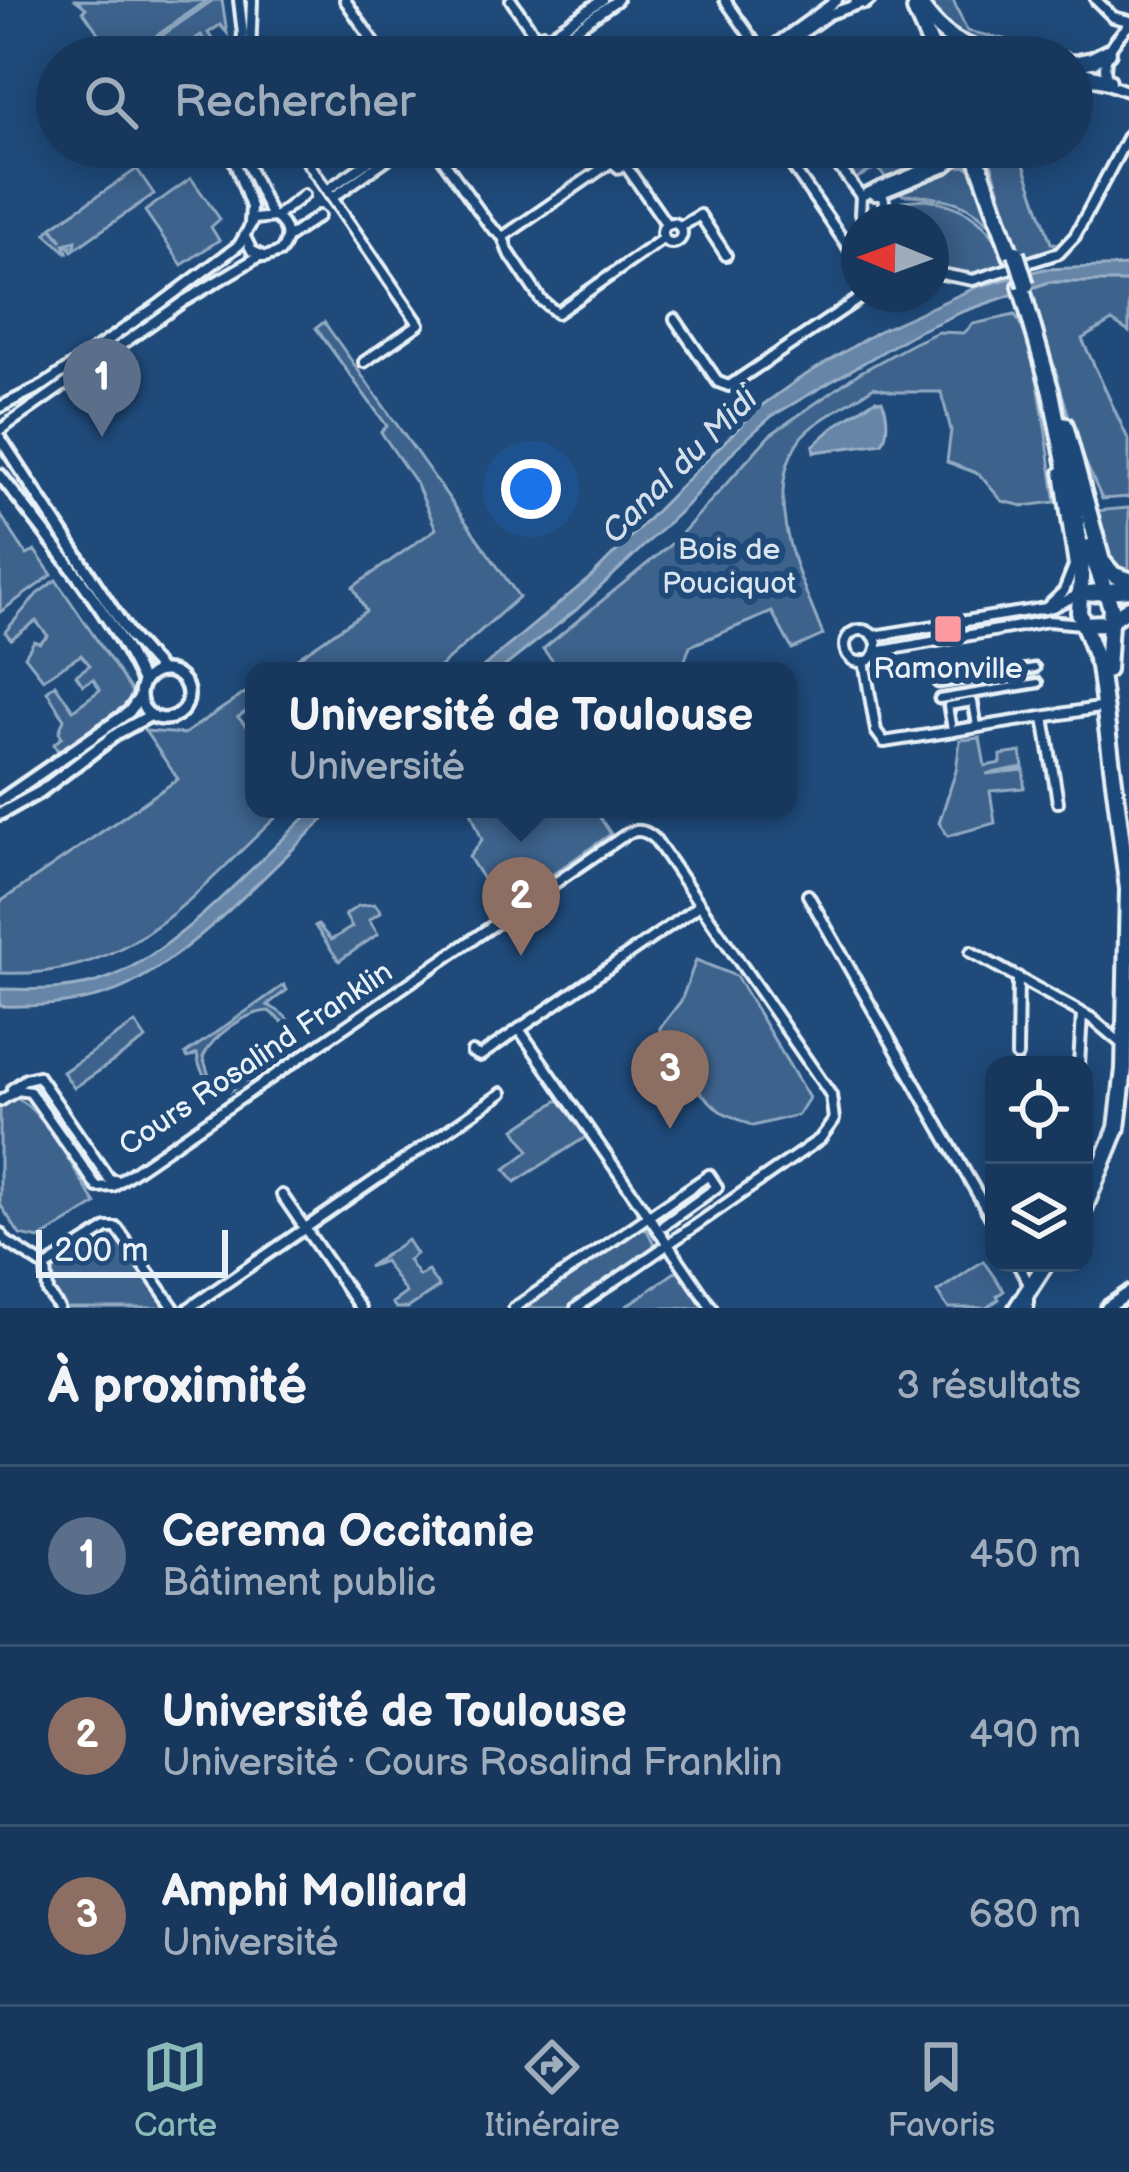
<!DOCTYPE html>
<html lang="fr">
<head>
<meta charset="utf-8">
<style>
	:root { --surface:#17385c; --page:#203f62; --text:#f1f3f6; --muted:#9eacbb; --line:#365272; --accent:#8bbbb9 }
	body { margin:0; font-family:"Balsamiq Sans",sans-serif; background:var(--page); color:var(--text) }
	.controls { position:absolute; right:36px; bottom:36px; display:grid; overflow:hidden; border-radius:24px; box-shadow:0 6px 30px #0003 }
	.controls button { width:108px; height:108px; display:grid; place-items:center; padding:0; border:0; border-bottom:3px solid var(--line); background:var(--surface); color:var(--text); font:60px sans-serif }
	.compass { position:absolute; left:841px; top:204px; width:108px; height:108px; border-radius:50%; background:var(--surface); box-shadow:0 6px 30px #0003; rotate:271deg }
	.scale { position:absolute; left:36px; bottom:30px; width:192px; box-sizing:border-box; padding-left:12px; border:6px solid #e8f1f8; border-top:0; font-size:33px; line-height:42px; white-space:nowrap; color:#e8f1f8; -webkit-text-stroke:9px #1f4a7a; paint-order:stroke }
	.you { position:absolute; left:531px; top:489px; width:42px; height:42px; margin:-30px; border:9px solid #fff; border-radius:50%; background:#1a73e8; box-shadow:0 0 0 18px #1a73e833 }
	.badge { display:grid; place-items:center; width:78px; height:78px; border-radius:50%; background:var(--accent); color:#fff; font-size:39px; font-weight:700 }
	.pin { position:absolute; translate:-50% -99px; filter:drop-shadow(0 3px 6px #0008) }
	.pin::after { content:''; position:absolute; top:63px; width:42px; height:36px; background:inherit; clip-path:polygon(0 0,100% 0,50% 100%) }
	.popup { position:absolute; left:245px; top:662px; width:552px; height:156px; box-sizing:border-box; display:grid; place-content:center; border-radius:24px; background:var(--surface); filter:drop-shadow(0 3px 9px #0005); font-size:39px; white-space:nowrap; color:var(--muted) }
	.popup b { font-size:45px; color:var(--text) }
	.popup::after { content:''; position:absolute; left:50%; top:100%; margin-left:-24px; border:24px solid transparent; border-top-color:var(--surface) }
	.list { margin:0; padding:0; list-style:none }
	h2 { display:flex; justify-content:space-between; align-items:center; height:156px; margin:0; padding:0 48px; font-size:51px }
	h2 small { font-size:39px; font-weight:400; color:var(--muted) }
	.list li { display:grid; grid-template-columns:78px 1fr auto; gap:36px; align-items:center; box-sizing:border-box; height:180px; padding:0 48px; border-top:3px solid var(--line) }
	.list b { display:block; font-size:45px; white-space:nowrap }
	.list p { margin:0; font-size:39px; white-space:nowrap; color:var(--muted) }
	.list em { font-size:39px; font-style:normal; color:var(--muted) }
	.icon { flex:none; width:66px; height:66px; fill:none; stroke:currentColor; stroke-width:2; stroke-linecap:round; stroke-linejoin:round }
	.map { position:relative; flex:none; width:1129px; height:1308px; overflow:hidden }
	.search { position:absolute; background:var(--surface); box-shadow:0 6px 30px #0003; left:36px; right:36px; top:36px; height:132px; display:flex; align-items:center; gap:30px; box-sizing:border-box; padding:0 42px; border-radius:66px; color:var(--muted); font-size:45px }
	.sheet { height:696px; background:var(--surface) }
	nav { display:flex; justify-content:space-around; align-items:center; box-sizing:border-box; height:168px; border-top:3px solid var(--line); background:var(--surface); font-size:33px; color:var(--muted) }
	nav a { display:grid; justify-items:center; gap:6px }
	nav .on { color:var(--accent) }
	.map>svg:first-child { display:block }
	.green { fill:#3c628c; stroke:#92aac2; stroke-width:3; fill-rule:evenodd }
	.water { fill:#6685a7; stroke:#9ab0c7; stroke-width:3 }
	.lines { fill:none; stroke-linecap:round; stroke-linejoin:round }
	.pedestrian-casing { stroke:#e8f1f8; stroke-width:15 }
	.minor-casing { stroke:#e8f1f8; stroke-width:16 }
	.tertiary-casing { stroke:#e8f1f8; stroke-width:18 }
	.secondary-casing { stroke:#e8f1f8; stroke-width:20 }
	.primary-casing { stroke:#e8f1f8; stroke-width:22 }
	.pedestrian { stroke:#1f4a7a; stroke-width:6 }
	.minor { stroke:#1f4a7a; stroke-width:8 }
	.tertiary { stroke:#1f4a7a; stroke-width:9 }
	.secondary { stroke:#1f4a7a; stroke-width:10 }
	.primary { stroke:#1f4a7a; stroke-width:14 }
	.primary-bridge-casing { stroke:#e8f1f8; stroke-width:22; stroke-linecap:butt }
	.primary-bridge { stroke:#1f4a7a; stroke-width:14 }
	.poi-dot { fill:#ff9aa2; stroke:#1f4a7a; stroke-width:4.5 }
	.labels { text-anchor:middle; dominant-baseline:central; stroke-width:12; stroke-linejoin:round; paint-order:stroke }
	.park-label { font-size:30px; fill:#d7e3ed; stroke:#1f4a7a }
	.poi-label { font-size:30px; fill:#e8f1f8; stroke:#1f4a7a }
	.street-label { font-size:30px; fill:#e8f1f8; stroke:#1f4a7a }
	.water-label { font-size:33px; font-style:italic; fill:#d4e1ec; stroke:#1f4a7a }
</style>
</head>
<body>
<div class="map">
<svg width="1129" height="1308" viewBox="0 0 1129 1308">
	<rect width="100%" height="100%" fill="#1f4a7a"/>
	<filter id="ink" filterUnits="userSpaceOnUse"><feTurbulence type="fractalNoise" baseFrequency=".00833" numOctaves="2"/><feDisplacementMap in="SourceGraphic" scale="24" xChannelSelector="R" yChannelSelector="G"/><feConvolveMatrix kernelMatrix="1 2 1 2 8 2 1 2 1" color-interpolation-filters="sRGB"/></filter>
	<g filter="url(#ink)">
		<g class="green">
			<polygon points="76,0 194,1 208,0 126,57 115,57 83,11 86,8"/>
			<polygon points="213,0 222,0 227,33 220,25 208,33 219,49 208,57 199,56 208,47 201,35 172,56 169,52 162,57 131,57"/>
			<polygon points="925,0 953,0 967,31 1079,55 1078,60 978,46 944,28"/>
			<polygon points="930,147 961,147 892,183 876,168 855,179 842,163 852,156 874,165"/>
			<polygon points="986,147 1018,147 1051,243 1062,244 1022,262"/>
			<path d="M966 166 976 174 999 236C975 201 943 196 903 195L898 190 952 167Z"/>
			<polygon points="137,169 154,194 72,251 68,246 75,246 76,241 64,244 68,254 46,234 51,228 62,241 52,227"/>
			<polygon points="191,178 220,219 211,227 219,240 182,265 145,211"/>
			<path d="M926 199C967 206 995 225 1007 266L979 276 931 268V222H893L902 201Z"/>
			<polygon points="1105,281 1129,282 1129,332 1112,321 1082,339 1129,441 1129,497 1102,499 1076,441 1031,288 1049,282"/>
			<path d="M1015 315C1039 347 1048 458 1056 502L1023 506 1002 501 979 474 947 462 951 430 941 392H894L874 387C855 400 810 423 799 440 760 500 801 578 823 635L792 649 772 612 690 646 681 671H561L543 649 675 541 770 435 859 373 912 344 938 332 964 333 973 324Z"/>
			<polygon points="324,322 519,597 435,671 314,671 310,667 302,671 278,671 366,611 353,587 436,529 417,485 381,432 387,426 316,328"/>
			<path d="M1129 508V576C1102 564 1101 537 1094 511Z"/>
			<polygon points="0,514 27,555 35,551 52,575 0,612"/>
			<polygon points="56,580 132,692 126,706 58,751 54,744 62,737 59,732 64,719 47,691 55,684 73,710 100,690 93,679 83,685 76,675 90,665 81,655 43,679 25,656 34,641 40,643 48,636 36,621 11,639 5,632 37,594"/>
			<path d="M254 687V706L238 717 245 725 254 719V809H285C194 892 133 980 0 973V902L178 779 145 731 184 734Z"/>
			<polygon points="980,738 985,766 1001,763 1001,755 1021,752 1023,767 986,774 1024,770 1024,788 990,791 995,823 948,836 939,823 956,771 960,740"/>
			<polygon points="470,809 594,809 611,834 502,909 469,857 482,840"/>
			<polygon points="375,904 381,912 369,920 378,934 339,961 315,926 318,925 331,940 352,927 345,915 358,906"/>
			<polygon points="696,960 736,976 809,1098 798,1115 753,1126 720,1111 660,1054 660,1028 681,1001"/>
			<path d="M284 985 287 990 267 1005C331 1034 257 1073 229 1092 211 1080 200 1079 197 1054L188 1058 185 1054ZM269 1011 285 1024 287 1037 282 1049 242 1077 226 1083 209 1076 203 1057C212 1036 246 1012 269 1011Z"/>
			<polygon points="135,1023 146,1039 74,1088 63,1072"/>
			<path d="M16 1098C45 1111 77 1176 96 1204L39 1239 20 1235 0 1204V1107Z"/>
			<polygon points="557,1101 567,1101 589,1135 515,1182 505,1169 529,1151 515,1129"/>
			<polygon points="635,1229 647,1230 656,1248 569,1308 520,1308"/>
			<polygon points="108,1231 115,1231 171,1308 66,1308 49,1283 49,1272"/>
			<polygon points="407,1240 416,1254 408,1260 419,1276 428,1271 439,1287 408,1308 396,1308 392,1303 406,1293 384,1261 368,1267"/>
			<polygon points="983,1261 1004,1291 997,1296 999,1299 986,1308 948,1308 937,1292"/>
			<polygon points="678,1271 704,1308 624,1308 675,1272"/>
		</g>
		<g class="water">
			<polygon points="1129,266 1129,282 1049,282 962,312 915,333 772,416 736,448 687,505 576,610 499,671 478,671 591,577 757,409 799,379 877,332 977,287 1044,269"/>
			<path d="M875 400 882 401C888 412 889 433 882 443L814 452 813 446 836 425Z"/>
			<path d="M314 809H335C275 864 199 949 129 985 91 1004 41 1007 0 1006V989C38 990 76 991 111 977 179 949 259 860 314 809Z"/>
		</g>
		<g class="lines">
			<g class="pedestrian-casing">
				<g id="pedestrian">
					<polyline points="938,683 1035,668"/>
					<polyline points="939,699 1038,683"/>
					<polygon points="973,702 977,726 952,730 948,706"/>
				</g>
			</g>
			<g class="minor-casing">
				<g id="minor">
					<polyline points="239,0 243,34 240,57"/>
					<polyline points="345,0 379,50 370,57"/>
					<polyline points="511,0 536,37"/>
					<polyline points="725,0 753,40 754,49"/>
					<polyline points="1096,0 1113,17 1129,21"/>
					<polyline points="856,1 865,4 870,0"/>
					<path d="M1129 25C1112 42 1097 62 1110 85L1129 92"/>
					<polyline points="549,36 602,0"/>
					<polyline points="554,44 617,0"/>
					<polyline points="769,49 837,0"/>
					<polyline points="773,54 829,14 859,4"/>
					<polyline points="250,57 252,0"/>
					<polyline points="521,57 532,49"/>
					<polyline points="539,57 531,46 536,37 543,34 554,44 547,57"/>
					<polyline points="229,147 251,207 250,223"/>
					<polyline points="239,147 271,215"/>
					<polyline points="297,147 419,324 364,362"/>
					<polyline points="434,147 489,225 503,237 508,251 541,300 557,313 664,238"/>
					<polyline points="615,147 609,160 619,168 630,160 625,147"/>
					<polyline points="779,147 859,263"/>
					<polyline points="824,147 861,196"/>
					<polyline points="626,166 667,225"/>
					<polyline points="327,190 390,147"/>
					<polyline points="861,196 872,191 883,197 886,210 876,220"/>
					<polyline points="861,196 860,214 878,221"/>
					<polyline points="332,198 404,147"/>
					<polyline points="275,217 304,195"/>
					<circle cx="672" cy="233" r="10"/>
					<polyline points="680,227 700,215 726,255"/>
					<polyline points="503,237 610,163"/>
					<polyline points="287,238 319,216"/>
					<polyline points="931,272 973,280 1059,253 1075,236 1129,134"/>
					<polyline points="675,319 718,382 729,386 866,294"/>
					<path d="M0 407 44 385 160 304 239 245 254 219 275 217C288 226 290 239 280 252L265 257 252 251 245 237"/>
					<polyline points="0,430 184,301 258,257"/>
					<polyline points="1045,609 1064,591 1074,566 1060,472"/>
					<circle cx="861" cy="646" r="16"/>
					<polyline points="874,636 1052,607 1078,595"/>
					<polyline points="876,652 1048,621 1081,624"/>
					<polyline points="864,661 876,731 884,742 1105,707"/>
					<polyline points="1044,717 1058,802"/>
					<polyline points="808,895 994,1223"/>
					<polyline points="971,952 1091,1018 1123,1045"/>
					<polyline points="519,1029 712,1308"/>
					<polyline points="472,1052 480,1056 700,905"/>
					<polyline points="1017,1056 1018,977"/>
					<polyline points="1079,1065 1082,1014"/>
					<polyline points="12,1089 26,1079 38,1076 109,1179 119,1181"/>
					<path d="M0 1101 18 1090 30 1092 97 1187 113 1186 625 835C636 828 646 830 655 839L831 1095 834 1120 820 1139 576 1308"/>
					<polyline points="282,1195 360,1308"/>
					<polyline points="0,1233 7,1242 46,1267"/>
					<polyline points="1017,1263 1028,1282 1028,1308"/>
					<polyline points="46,1267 107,1228 117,1228 174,1308"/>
					<polyline points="46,1267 48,1292 59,1308"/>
					<polyline points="189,1308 502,1093"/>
					<polyline points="514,1308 709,1175 717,1187 664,1225"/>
				</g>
			</g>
			<g class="tertiary-casing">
				<g id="tertiary">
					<polyline points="0,438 130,636 161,671"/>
					<path d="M0 475C47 536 112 613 143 683"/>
					<circle cx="164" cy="695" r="24"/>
					<polyline points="0,801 129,712 140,697"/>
					<polyline points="0,814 40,792 118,733 151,715"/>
				</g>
			</g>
			<g class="secondary-casing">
				<polyline id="secondary" points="1107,1308 1129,1293"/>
			</g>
			<g class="primary-casing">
				<g id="primary">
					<path d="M917 0C946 46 970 50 1021 57"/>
					<polyline points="915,10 936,57"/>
					<polyline points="1072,64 1092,60 1108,52"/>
					<polyline points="1072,72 1108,81"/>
					<polyline points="973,147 1011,255"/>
					<polyline points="876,192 945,164 965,147"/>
					<polyline points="1021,286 1051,392 1075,513 1082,561 1079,612 1099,666 1128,889 1124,1069 1117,1128 1084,1209"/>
					<polyline points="1065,425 1102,561 1114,575 1129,580"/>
					<polyline points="1089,547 1111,607 1107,670"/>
					<polyline points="1079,594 1129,589"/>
					<polyline points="1083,624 1106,623 1129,608"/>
					<polyline points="1017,1308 1046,1263"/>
				</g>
			</g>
			<use href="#pedestrian" class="pedestrian"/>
			<use href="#minor" class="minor"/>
			<use href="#tertiary" class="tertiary"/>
			<use href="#secondary" class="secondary"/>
			<use href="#primary" class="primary"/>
			<g class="primary-bridge-casing">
				<polyline id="primary-bridge" points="1016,253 1026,285"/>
			</g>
			<use href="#primary-bridge" class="primary-bridge"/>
		</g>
	</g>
	<rect class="poi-dot" x="933" y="614" width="30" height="30" rx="6"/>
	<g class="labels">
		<g class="park-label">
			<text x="729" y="550">Bois de<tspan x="729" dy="34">Pouciquot</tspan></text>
		</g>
		<g class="poi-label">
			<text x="948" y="669">Ramonville</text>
		</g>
		<g class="street-label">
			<text transform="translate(256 1059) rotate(-34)">Cours Rosalind Franklin</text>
		</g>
		<g class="water-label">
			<text transform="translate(680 466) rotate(-45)">Canal du Midi</text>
		</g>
	</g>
</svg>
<div class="controls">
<button><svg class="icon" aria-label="locate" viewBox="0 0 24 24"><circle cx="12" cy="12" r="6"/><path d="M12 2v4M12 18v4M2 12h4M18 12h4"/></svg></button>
<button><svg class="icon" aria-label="layers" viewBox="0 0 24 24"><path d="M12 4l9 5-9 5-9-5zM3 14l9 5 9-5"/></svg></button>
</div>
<svg class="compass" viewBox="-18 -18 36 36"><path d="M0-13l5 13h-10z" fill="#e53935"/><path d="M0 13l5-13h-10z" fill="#9eacbb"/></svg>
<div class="scale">200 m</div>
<div class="you"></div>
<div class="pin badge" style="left:102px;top:437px;background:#5c6f8a">1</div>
<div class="pin badge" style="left:521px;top:956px;background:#8d6e63">2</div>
<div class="popup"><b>Université de Toulouse</b>Université</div>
<div class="pin badge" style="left:670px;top:1129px;background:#8d6e63">3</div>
<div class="search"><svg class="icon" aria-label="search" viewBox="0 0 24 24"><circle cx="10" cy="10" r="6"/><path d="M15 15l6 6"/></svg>Rechercher</div>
</div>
<section class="sheet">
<h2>À proximité<small>3 résultats</small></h2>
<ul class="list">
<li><span class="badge" style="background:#5c6f8a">1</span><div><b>Cerema Occitanie</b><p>Bâtiment public</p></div><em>450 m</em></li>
<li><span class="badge" style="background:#8d6e63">2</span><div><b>Université de Toulouse</b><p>Université · Cours Rosalind Franklin</p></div><em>490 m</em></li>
<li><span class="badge" style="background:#8d6e63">3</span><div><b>Amphi Molliard</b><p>Université</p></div><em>680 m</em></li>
</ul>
</section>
<nav>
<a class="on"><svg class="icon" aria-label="map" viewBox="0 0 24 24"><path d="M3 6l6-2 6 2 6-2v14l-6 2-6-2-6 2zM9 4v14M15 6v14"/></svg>Carte</a>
<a><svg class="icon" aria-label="directions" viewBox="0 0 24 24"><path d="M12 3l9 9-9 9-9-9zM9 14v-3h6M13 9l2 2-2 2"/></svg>Itinéraire</a>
<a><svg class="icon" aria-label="saved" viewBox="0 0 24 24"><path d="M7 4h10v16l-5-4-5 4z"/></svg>Favoris</a>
</nav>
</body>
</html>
